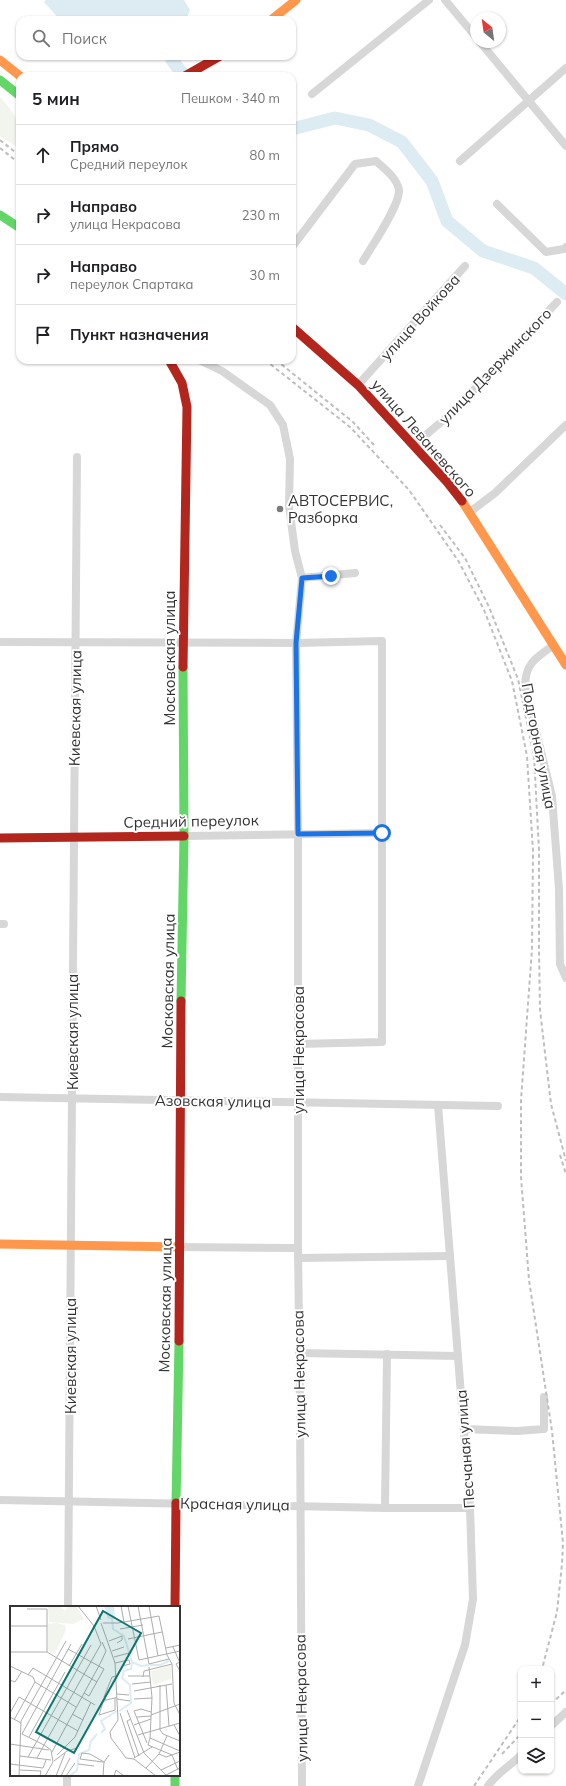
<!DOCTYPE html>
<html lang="ru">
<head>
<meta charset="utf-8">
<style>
	:root { --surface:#fff; --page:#f6f6f6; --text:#202124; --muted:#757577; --line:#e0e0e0 }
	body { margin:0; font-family:Mulish,sans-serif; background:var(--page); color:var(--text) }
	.controls { position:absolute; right:12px; bottom:12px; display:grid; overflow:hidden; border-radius:8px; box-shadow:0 1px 3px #0004 }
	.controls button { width:36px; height:36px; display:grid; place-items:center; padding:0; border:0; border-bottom:1px solid var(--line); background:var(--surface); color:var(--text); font:20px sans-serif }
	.compass { position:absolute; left:470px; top:12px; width:36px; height:36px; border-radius:50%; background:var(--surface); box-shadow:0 1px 3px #0004; rotate:331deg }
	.stop { position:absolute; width:12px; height:12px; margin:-9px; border:3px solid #1a73e8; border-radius:50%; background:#fff }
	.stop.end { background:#1a73e8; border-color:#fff; box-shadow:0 1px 4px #0008 }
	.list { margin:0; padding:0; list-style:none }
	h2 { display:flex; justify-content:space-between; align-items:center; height:52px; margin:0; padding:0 16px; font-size:17px }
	h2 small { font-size:13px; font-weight:400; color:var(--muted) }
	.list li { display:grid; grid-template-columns:26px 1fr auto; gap:12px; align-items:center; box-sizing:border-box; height:60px; padding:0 16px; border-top:1px solid var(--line) }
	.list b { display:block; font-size:15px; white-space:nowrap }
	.list p { margin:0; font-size:13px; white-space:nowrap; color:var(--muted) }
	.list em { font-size:13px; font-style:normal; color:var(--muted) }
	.icon { flex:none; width:22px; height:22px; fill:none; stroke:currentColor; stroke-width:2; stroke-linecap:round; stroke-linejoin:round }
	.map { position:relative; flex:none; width:566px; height:1786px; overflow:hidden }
	.search { position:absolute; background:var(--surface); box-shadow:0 1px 3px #0004; left:16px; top:16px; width:280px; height:44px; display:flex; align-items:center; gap:10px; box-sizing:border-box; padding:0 14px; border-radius:12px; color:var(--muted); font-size:15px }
	.panel { position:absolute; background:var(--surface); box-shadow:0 1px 3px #0004; left:16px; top:72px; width:280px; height:292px; border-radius:12px }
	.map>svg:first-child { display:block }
	.green { fill:#f1f5ed }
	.water { fill:#ddebf3 }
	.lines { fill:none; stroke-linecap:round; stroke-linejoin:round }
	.river { stroke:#ddebf3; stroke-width:13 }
	.street { stroke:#d7d7d7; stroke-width:8 }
	.fast { stroke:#63d668; stroke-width:9 }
	.slow { stroke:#ff974d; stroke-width:9 }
	.jam { stroke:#b3261e; stroke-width:9 }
	.rail { stroke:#bebebe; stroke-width:2; stroke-dasharray:4 3; stroke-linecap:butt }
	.route { stroke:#1a73e8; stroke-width:5 }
	.poi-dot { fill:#7a7a7a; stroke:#fff; stroke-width:1.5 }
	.labels { text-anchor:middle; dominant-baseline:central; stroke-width:4; stroke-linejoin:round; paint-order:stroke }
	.street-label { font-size:15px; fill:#333; stroke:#fff }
	.poi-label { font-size:15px; fill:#333; stroke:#fff; text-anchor:start }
	.inset-river { fill:none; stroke:#ddebf3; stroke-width:2 }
	.inset-road { fill:none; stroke:#adadad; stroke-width:1 }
	.view { fill:#0f766e; fill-opacity:0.15; stroke:#0f766e; stroke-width:2 }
	.inset-edge { fill:none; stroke:#333; stroke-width:2 }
</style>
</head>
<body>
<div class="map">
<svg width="566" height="1786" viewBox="0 0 566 1786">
	<rect width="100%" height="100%" fill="#fff"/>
	<path class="green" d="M0 97C13 111 25 128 19 147L14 145 0 136Z"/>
	<polygon class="water" points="46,0 184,0 190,10 186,20 60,20 44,2"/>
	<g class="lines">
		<g class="river">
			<polyline points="171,56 172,60 184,76"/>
			<polyline points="292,129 335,118 369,125 402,142 432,181 447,221 483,251 534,268 566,294"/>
		</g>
		<g class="street">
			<polyline points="445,0 476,37"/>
			<polyline points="480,42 566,146"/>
			<polyline points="312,94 429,0"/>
			<polyline points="460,161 566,68"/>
			<polyline points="497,204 546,252 564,249 566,247"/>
			<path d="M292 247 355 164 376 161C385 169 397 178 399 190 400 205 372 246 363 261"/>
			<polyline points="199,360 222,371 270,405 283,425 290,459 289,506 295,551 302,578 296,643 298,834 298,1248 300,1405 302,1786"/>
			<polyline points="358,385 465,266"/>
			<polyline points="414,445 453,412 557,302"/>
			<polyline points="470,512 495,493 566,425"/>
			<polyline points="302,578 355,573"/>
			<polyline points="0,642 296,643 382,641 382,1042 298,1044"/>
			<path d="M554 645C535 658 525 664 525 687L552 796 559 889 560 964 566 978"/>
			<polyline points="184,836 382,833"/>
			<polyline points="0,924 4,924"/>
			<polyline points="0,1097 498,1106"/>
			<polyline points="180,1247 298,1248"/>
			<polyline points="298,1258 450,1256"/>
			<polyline points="299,1353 458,1356"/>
			<polyline points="464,1429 517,1431 544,1429 544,1397"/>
			<polyline points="0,1500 385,1508 470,1508"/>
			<polyline points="385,1508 387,1354"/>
			<polyline points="68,1607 77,457"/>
			<polyline points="551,1726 566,1712"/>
			<polyline points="67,1786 67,1775"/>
			<polyline points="418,1786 465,1645 473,1599 470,1508 438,1105"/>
			<path d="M488 1786C496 1774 510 1766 521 1755"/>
		</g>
		<g class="fast">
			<polyline points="0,80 20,96"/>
			<polyline points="0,215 20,228"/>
			<polyline points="181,1001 184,836 183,667"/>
			<polyline points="176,1503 179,1341"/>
			<polyline points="175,1775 175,1786"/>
		</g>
		<g class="slow">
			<polyline points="271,20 296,0"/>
			<polyline points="0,60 20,76"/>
			<polyline points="462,501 566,665"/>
			<polyline points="0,1244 180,1247"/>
		</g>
		<g class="jam">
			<polyline points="185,76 220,56"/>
			<polyline points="292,327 358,385 447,482 462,501"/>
			<polyline points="169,360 182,383 187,407 183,667"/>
			<polyline points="0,838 184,836"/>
			<polyline points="179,1341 181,1001"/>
			<polyline points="175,1607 176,1503"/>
		</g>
		<g class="rail">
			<polyline points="0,140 20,156"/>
			<polyline points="0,148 20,164"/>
			<polyline points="265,360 350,427 409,490 459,562 484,610 512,681 527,756 533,851 532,949 521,1100 521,1177 529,1280 552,1431 563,1543 562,1564 557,1612 542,1669"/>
			<polyline points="276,360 353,422 374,445"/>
			<polyline points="440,525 465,558 489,607 518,679 534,756 539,850 539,949 540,1010 551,1104 566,1161"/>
			<polyline points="560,1155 566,1174"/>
			<polyline points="551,1704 566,1690"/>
			<polyline points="502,1754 521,1734"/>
			<polyline points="474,1786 521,1716"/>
		</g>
	</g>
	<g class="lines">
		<polyline class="route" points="331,576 302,578 296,643 298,834 382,833"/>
	</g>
	<circle class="poi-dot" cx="280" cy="509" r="4"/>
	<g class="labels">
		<g class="street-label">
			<text transform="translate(420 317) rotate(-48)">улица Войкова</text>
			<text transform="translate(495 366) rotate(-46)">улица Дзержинского</text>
			<text transform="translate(424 438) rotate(49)">улица Леваневского</text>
			<text transform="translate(169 658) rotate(-90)">Московская улица</text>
			<text transform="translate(75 708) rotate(-89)">Киевская улица</text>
			<text transform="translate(539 746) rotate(79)">Подгорная улица</text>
			<text transform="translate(191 821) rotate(-1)">Средний переулок</text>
			<text transform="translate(168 981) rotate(-89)">Московская улица</text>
			<text transform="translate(72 1032) rotate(-90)">Киевская улица</text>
			<text transform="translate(298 1050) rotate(-90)">улица Некрасова</text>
			<text transform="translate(213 1101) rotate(1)">Азовская улица</text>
			<text transform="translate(165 1305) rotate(-89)">Московская улица</text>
			<text transform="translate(70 1356) rotate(-90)">Киевская улица</text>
			<text transform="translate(299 1374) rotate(-91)">улица Некрасова</text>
			<text transform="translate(465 1449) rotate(-94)">Песчаная улица</text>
			<text transform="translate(235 1504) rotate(1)">Красная улица</text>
			<text transform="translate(301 1698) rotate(-91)">улица Некрасова</text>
		</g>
		<g class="poi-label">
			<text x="288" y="500">АВТОСЕРВИС,<tspan x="288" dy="17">Разборка</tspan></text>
		</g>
	</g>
	<g transform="translate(10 1606)">
		<rect width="170" height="170" fill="#fff"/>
		<path d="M38 0H49L55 5 58 1 66 0 74 13 63 18 39 16ZM47 17 55 19 56 24 46 45 42 47 38 44V18ZM161 59V73L143 79 141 65Z" fill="#f1f5ed"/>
		<path d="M94 0H104L105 13H98Z" fill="#ddebf3"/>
		<path class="inset-river" d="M102 11 103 23 114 30 122 56 121 63 114 65 112 72 120 79 121 97 109 105M122 56 131 60 139 59M140 59H150L159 55M91 127 95 123 91 115 107 105M60 170 67 164 69 148 79 144 81 135 87 128"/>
		<path class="inset-road" d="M86 0 91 14M111 0 114 16M118 0 129 54 170 45M128 0 139 58 159 53M139 0 148 50M17 3H37V20M91 17 105 57 108 114 100 126 101 132 116 152 124 153 146 170M93 17H108L149 10 157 49 162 58 164 97 170 109M0 20H37V46M110 23 133 19M118 33 152 26M99 35 112 30V34L107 37M163 41 170 57M156 42 170 39M58 43 94 63 79 90 74 87M102 45 114 41M0 46H37M37 46 87 76M104 51 119 47M170 56 166 58 170 65M105 57 119 54 120 58 112 60M0 60 23 71 25 76 66 101M59 60 72 38M139 61 142 92 140 132 170 145M18 69 23 62 85 99M118 70H140M133 71 134 65 162 58M0 74 5 76 12 65M122 78 141 76M150 79V124L153 128 170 135M156 79 159 120M124 85 162 78M107 88 119 89M105 92V104L89 109 93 96 96 94 105 92 107 91M107 93 120 95M124 93 142 92M96 94 94 91 102 71 106 70M117 104 134 147M0 107 9 91 68 125M110 107 125 152M62 108 73 114M141 109 170 98M0 111 11 117M127 111 141 110M121 113 117 115 129 150M4 114 25 76M124 119 141 113M164 119 170 130M128 129 170 117M19 131 55 66M140 132 138 139 162 149M137 137 124 105 131 103 141 106M0 138 39 144M42 146 91 56 96 45 92 36M134 147 156 169M149 148 156 151 170 146M47 149 65 131 81 96M162 149 168 164M10 150 41 154M18 151 81 39M27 152 34 139 12 128 61 38M124 152 142 141M70 153 72 147 80 148 94 156M70 153 93 156M44 155 57 145 67 142M0 158 33 162 36 154M68 158 84 160M136 162 149 148 157 130M9 164 31 165 30 170M151 164 170 155M156 169 170 162M9 170 11 115 56 35M35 170 43 156 41 144 34 139 91 38 84 20 68 0M46 170 55 147M51 170 60 152M56 170 65 157M93 170 94 156 99 149M104 170 106 164 114 170"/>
		<path class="view" d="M93 5 131 27 64 147 26 126Z"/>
		<rect width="170" height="170" class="inset-edge"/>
	</g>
</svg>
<div class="controls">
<button>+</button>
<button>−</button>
<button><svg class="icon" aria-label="layers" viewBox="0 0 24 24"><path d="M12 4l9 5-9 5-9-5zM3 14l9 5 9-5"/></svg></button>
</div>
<svg class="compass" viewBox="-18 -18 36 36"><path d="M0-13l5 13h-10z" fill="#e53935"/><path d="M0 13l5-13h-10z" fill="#757577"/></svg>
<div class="stop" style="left:382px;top:833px"></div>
<div class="stop end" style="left:331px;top:576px"></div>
<div class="search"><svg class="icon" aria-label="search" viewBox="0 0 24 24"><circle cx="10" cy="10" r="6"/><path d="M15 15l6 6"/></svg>Поиск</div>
<section class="panel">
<h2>5 мин<small>Пешком · 340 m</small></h2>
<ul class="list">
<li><svg class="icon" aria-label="ahead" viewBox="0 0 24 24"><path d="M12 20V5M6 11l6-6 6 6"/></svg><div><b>Прямо</b><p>Средний переулок</p></div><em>80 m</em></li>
<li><svg class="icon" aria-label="right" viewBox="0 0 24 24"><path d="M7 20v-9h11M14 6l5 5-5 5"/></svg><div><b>Направо</b><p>улица Некрасова</p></div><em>230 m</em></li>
<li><svg class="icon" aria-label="right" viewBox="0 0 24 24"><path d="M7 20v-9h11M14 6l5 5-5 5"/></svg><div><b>Направо</b><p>переулок Спартака</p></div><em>30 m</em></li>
<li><svg class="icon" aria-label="arrive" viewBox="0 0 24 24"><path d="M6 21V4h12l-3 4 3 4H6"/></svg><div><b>Пункт назначения</b></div></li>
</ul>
</section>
</div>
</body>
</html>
